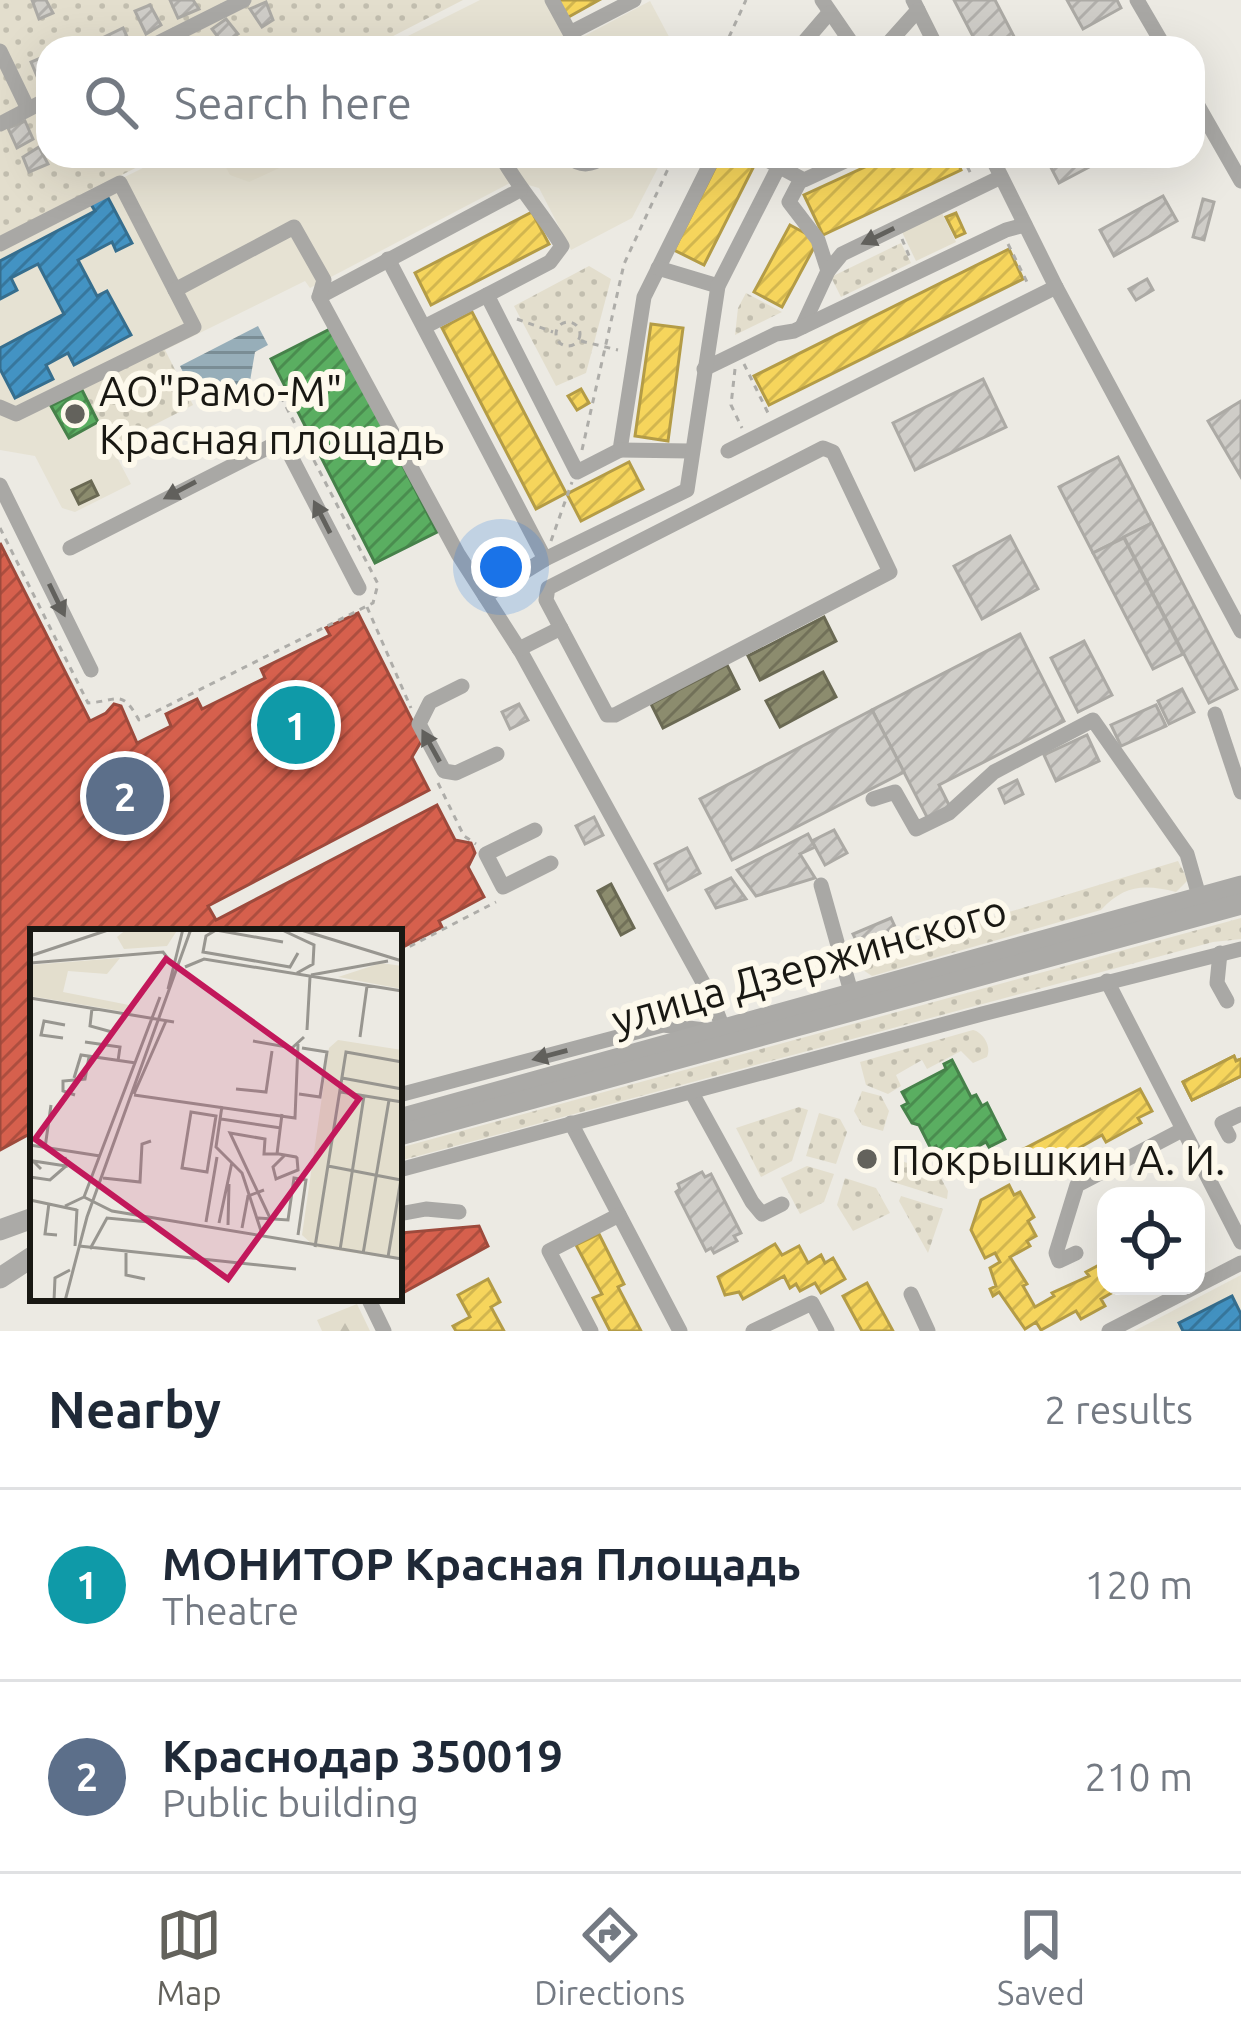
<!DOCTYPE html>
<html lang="en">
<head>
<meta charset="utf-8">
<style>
	:root { --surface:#fff; --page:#f6f6f7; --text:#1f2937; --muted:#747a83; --line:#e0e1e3; --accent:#63625c }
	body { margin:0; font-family:Ubuntu,sans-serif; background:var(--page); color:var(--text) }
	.controls { position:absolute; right:36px; bottom:36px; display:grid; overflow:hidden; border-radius:24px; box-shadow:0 12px 48px #0002 }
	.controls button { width:108px; height:108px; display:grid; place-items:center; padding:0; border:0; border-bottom:3px solid var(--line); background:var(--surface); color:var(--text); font:60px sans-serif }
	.you { position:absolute; left:501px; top:567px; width:42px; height:42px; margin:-30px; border:9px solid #fff; border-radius:50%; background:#1a73e8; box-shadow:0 0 0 18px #1a73e833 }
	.badge { display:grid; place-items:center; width:78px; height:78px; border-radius:50%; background:var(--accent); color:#fff; font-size:39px; font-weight:700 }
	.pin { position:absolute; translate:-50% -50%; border:6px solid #fff; box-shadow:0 3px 12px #0006 }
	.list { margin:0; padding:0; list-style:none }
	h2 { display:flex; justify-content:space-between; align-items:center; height:156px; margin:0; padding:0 48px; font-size:51px }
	h2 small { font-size:39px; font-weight:400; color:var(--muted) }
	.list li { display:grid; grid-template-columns:78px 1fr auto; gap:36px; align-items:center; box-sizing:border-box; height:192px; padding:0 48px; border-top:3px solid var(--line) }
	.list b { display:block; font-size:45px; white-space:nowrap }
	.list p { margin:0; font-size:39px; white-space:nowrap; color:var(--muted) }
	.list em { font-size:39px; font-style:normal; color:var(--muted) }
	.icon { flex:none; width:66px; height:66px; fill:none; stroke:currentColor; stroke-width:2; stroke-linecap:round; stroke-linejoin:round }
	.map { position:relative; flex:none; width:1241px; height:1331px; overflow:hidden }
	.search { position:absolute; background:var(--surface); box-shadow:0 12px 48px #0002; left:36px; right:36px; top:36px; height:132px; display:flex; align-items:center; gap:30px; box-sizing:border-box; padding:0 42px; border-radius:36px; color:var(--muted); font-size:45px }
	.sheet { height:540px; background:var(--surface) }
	nav { display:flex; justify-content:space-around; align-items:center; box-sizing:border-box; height:168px; border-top:3px solid var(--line); background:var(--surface); font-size:33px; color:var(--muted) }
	nav a { display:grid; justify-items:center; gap:6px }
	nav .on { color:var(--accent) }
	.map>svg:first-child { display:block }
	.built { fill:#e6e2d3 }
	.green { fill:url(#green-dots) }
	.forest { fill:url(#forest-firs) }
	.pitch { fill:#e3decd }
	.water { fill:url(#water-rules) }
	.homes { fill:url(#homes-hatch); stroke:#b49c46; stroke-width:3 }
	.shops { fill:url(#shops-hatch); stroke:#9d4a3c; stroke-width:3 }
	.schools { fill:url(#schools-hatch); stroke:#366e8e; stroke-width:3 }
	.public { fill:url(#public-hatch); stroke:#46814a; stroke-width:3 }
	.industry { fill:url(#industry-hatch); stroke:#6a6953; stroke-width:3 }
	.building { fill:url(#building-hatch); stroke:#acaaa5; stroke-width:3 }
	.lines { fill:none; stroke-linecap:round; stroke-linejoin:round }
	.path { stroke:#aeada9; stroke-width:3; stroke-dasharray:6 6; stroke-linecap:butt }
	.minor { stroke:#a9a8a5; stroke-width:15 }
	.major { stroke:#abaaa7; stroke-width:21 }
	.oneway { fill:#61605c }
	.poi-dot { fill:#63625c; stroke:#fdf9ec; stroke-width:4.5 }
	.labels { text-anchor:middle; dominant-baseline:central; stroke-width:12; stroke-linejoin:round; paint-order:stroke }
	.poi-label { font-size:42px; fill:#191813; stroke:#fdf9ec; text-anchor:start }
	.street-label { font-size:42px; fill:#191813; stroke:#fdf9ec }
	.inset-road { fill:none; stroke:#989690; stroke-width:3 }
	.view { fill:#c2185b; fill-opacity:0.15; stroke:#c2185b; stroke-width:6 }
	.inset-edge { fill:none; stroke:#191813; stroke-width:6 }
</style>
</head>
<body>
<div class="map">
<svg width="1241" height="1331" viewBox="0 0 1241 1331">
	<defs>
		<pattern id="green-dots" width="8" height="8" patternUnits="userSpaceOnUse" patternTransform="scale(3)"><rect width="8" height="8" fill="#e3decd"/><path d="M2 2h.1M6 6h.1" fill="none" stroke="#c2beaf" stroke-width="1.8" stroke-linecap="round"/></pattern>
		<pattern id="forest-firs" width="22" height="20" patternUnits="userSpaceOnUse" patternTransform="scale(3)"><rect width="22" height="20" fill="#e3decd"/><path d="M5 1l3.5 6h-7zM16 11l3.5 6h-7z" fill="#c2beaf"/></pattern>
		<pattern id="water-rules" width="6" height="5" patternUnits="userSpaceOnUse" patternTransform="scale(3)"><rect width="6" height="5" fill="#97aeb9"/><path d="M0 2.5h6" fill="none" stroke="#7a8d95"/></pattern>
		<pattern id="homes-hatch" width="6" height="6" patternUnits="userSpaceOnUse" patternTransform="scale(3)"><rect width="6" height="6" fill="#f6d55c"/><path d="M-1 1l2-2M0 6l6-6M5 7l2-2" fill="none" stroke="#d2b64f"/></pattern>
		<pattern id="shops-hatch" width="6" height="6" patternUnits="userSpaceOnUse" patternTransform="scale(3)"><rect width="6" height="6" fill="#d6604d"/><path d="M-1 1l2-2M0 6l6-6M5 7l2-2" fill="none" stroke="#ad4e3f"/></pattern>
		<pattern id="schools-hatch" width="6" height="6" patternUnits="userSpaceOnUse" patternTransform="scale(3)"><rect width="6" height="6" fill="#4393c3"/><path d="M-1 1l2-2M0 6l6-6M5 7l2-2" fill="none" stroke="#37779d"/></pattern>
		<pattern id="public-hatch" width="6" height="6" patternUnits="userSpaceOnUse" patternTransform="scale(3)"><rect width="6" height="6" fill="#5aae61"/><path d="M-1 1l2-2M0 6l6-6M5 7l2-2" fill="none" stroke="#4a8d4f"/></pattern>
		<pattern id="industry-hatch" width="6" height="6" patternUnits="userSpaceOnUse" patternTransform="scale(3)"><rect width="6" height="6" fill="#8c8c6e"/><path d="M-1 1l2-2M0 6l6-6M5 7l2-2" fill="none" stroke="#727159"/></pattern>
		<pattern id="building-hatch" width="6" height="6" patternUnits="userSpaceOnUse" patternTransform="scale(3)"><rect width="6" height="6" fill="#cfcdc8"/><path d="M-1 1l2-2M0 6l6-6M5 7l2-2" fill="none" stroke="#b1afab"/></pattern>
	</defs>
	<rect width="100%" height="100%" fill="#eceae3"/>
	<g class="built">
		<polygon points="480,0 545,0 566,39 573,42 650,1 675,48 384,48"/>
		<polygon points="167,156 664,156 632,218 571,250 539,188 514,181 310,288 305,281 82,391 131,484 75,512 62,508 35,456 0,450 0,239"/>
		<polygon points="1241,1275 1241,1331 1134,1331 1159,1318"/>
	</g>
	<g class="green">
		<polygon points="0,0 463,0 370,48 48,48 48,156 159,156 0,237"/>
		<polygon points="901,243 911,263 841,297 831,277"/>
		<polygon points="589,266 611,279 586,373 556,386 514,306"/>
		<polygon points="746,293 782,312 735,335 738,308"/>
		<polygon points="164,348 193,405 111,447 82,390"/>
		<path d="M1178 861 1188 880 1176 892C1144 884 1124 885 1101 910L872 976 860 968 857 958Z"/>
		<polygon points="1241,918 1241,939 1213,942 399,1161 399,1148"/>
		<path d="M973 1030C983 1032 992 1047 987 1057L973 1063 961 1051 927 1069 922 1060 896 1075 901 1086 888 1094 866 1085 860 1062Z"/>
		<polygon points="862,1091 881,1096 889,1111 883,1131 862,1125 854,1111"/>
		<polygon points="799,1107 808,1110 792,1161 761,1177 736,1128"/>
		<polygon points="819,1113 840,1119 847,1132 836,1164 806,1156"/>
		<polygon points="897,1160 937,1171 948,1191 947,1199 890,1181"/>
		<polygon points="807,1166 834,1174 824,1202 800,1214 781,1178"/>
		<polygon points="845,1178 876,1188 890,1213 853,1231 837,1205"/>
		<polygon points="901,1196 943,1209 928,1253 899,1201"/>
	</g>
	<polygon class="forest" points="357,1304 370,1331 322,1331 317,1320"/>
	<g class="pitch">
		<polygon points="220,156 305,156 249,182 230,175"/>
		<polygon points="942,213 956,242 916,261 902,232"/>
	</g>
	<polygon class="water" points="258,326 268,345 255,352 250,381 200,407 180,366"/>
	<g class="homes">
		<polygon points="555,0 599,0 565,19"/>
		<polygon points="721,156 740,156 755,164 704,265 674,250"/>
		<polygon points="889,156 955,156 961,170 823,235 804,195"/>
		<polygon points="532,212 549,244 431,305 415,273"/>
		<polygon points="956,213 965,233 956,237 946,217"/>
		<polygon points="790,225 818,240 782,307 754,292"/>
		<polygon points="1009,249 1023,279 769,405 754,376"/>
		<polygon points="472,312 566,493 536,509 442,328"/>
		<polygon points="651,324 683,328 668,441 635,436"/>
		<polygon points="581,389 589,403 577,410 568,396"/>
		<polygon points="629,462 643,489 581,521 567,494"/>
		<polygon points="1234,1056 1236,1061 1241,1059 1241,1076 1192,1100 1183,1082"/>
		<polygon points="1234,1056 1236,1061 1241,1059 1241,1076 1192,1100 1183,1082"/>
		<polygon points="1140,1089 1152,1111 1138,1118 1141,1123 1106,1142 1102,1135 1079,1148 1083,1154 1047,1174 1041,1164 1028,1171 1018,1152"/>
		<polygon points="1009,1185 1014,1195 1020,1192 1034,1217 1028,1221 1036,1236 1027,1241 1030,1246 1010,1257 1027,1284 1023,1286 1035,1307 1054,1296 1052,1293 1089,1276 1086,1272 1099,1265 1101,1269 1106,1266 1106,1286 1120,1288 1101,1299 1105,1306 1081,1319 1076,1311 1041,1330 1036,1322 1025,1329 999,1292 993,1296 990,1289 996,1286 990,1268 1000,1262 995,1253 985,1258 971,1230 981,1200"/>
		<polygon points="599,1234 624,1284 618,1287 641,1331 610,1331 593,1298 602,1294 576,1245"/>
		<polygon points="775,1244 782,1255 799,1246 808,1263 821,1255 825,1263 833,1258 845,1279 821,1293 815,1283 800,1291 796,1284 790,1288 784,1276 743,1299 739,1292 725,1295 718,1277"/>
		<polygon points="488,1279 500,1302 491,1307 504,1331 456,1331 453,1326 470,1317 458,1295"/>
		<polygon points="867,1283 893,1331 862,1331 843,1296"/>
	</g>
	<g class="shops">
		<polygon points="0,543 90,721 106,713 114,704 121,706 137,743 171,726 166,714 197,699 202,709 265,678 261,669 330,635 326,628 358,613 422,740 412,757 429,790 208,906 216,920 437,805 455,840 471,843 475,853 468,867 484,897 439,921 442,927 399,949 399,932 33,932 33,1132 0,1150"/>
		<polygon points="479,1226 488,1246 399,1295 399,1233"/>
	</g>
	<g class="schools">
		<polygon points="105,192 132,243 116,251 112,242 78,260 97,296 107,291 131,335 74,365 68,353 46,365 53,379 15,398 0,369 0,348 64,314 38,264 11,278 17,290 0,299 0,261 95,211 89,201"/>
		<polygon points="1232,1296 1241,1314 1241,1331 1183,1331 1179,1323"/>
	</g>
	<g class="public">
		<polygon points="332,328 437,532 375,563 271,359"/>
		<polygon points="82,390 98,422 69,438 51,406"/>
		<polygon points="952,1060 971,1097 976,1095 982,1106 987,1103 1005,1139 989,1147 986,1142 946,1164 936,1146 931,1149 919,1125 912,1123 902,1106 908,1103 902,1092 946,1069 944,1064"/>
	</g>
	<g class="industry">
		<polygon points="91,481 98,495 79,504 72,490"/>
		<polygon points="824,617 836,641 760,680 748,656"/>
		<polygon points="727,665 739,689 663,728 651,704"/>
		<polygon points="823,672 836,697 780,727 766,701"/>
		<polygon points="611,884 634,928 621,935 598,891"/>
	</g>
	<g class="building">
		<polygon points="32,0 46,0 53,13 39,19"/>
		<polygon points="170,0 193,0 199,9 178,18"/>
		<polygon points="954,0 995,0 1020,48 979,48"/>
		<polygon points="1067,0 1117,0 1121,8 1083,29"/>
		<polygon points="266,2 273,20 262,27 250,9"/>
		<polygon points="150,5 161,25 146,34 135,11"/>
		<polygon points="226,19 238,34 223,44 212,29"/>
		<polygon points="123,28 130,43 120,48 97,48 94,42"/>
		<polygon points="48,55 48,85 42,88 31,62"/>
		<polygon points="25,121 33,139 17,148 8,128"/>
		<polygon points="39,147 48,164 29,172 23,157"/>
		<polygon points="1051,156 1110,156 1059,183 1046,158"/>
		<polygon points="1163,196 1177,221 1114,256 1100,230"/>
		<polygon points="1203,199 1214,202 1204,240 1193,237"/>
		<polygon points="1147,279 1153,290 1136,300 1129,289"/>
		<polygon points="983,379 1006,427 915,470 893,423"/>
		<polygon points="1241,401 1241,477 1208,421"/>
		<polygon points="1118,457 1152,523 1093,553 1059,487"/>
		<polygon points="1152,523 1237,689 1209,703 1124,537"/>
		<polygon points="1010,536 1038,589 982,619 954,566"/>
		<polygon points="1124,538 1183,654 1153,669 1093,553"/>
		<polygon points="1020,634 1064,721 939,785 950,807 928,819 872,710"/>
		<polygon points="1084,641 1112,695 1078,712 1051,658"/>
		<polygon points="1182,689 1194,712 1169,724 1158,701"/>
		<polygon points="519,704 528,720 510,729 502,712"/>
		<polygon points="1156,705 1166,726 1121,746 1111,725"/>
		<polygon points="872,710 904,772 732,860 700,799"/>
		<polygon points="1087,735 1099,761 1056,781 1044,755"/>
		<polygon points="1017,780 1023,794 1005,803 999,789"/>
		<polygon points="594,817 603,835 585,844 576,826"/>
		<polygon points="834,830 847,853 825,865 812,841"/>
		<polygon points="808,834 815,847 800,854 815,878 756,896 737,870"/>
		<polygon points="687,848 700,873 668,890 655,864"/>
		<polygon points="731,878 746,899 716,908 706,890"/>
		<polygon points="891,918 896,929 858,944 853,934"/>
		<polygon points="702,1172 705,1177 711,1174 741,1233 734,1236 737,1241 714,1253 711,1248 706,1251 676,1192 680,1189 678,1184"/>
	</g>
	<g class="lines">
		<g class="path">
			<polyline points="724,48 746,0"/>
			<polyline points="962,156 972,176"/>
			<polyline points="902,239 910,258"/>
			<polyline points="1008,244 1028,284"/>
			<polyline points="517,319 553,332"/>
			<circle cx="568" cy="334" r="12"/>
			<polyline points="581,341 618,350"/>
			<polyline points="744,364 769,415"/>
			<polyline points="735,369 731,405 742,428"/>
			<polyline points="582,450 624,264 674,156"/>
			<path d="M0 528 88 703C118 701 121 688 139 720L373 603 378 584 278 391"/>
			<polyline points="551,541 572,482"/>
			<polyline points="367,607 411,708"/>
			<polyline points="438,783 464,836 476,844"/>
			<polyline points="399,952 496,902"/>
		</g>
		<g class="minor">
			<polyline points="552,0 570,33 634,0"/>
			<polyline points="822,0 855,48"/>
			<polyline points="913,0 937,48"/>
			<polyline points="1137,0 1165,48"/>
			<polyline points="148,48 244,0"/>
			<polyline points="515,48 533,48"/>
			<polyline points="799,48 829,13"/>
			<polyline points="884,48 918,10"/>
			<polyline points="0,51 28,109"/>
			<polyline points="1193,97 1241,181"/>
			<polyline points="0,124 48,99"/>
			<path d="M501 156C519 189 543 214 562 246L550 262 487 295 577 472 620 450 644 297 714 156"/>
			<path d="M567 156C582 168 591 165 607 156"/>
			<polyline points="760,156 804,180 856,156"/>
			<polyline points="991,156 1056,287 1241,631"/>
			<polyline points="801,179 789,202 818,240 828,271"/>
			<polyline points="0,244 120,183 175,290"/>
			<polyline points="388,259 545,559"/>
			<polyline points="658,268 718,286"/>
			<polyline points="319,297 520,190"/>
			<polyline points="424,327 487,295"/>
			<polyline points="802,327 828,271 842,254 1001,177"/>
			<polyline points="704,369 776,334 794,331 1006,230 1025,225"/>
			<polyline points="0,407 16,414 194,327 175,290 294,227 324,280 319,297 458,554 521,652 711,997 723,1028"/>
			<polygon points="823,448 833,452 890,572 615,715 607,715 546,600 548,588"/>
			<polyline points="620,450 690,451"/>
			<polyline points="728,451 1056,287"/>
			<polyline points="0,485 91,670"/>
			<polyline points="70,548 277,443 286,447 359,588"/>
			<polyline points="485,596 545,559 687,490 718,286 778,168 788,156"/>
			<polyline points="519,649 561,628"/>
			<polyline points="462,686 430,702 419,724 444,771 456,773 497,754"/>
			<polyline points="1215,714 1241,792"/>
			<polyline points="873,799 895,792 916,829 949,813 994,772 1093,720 1187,854 1199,896"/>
			<polyline points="535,830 486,854 503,887 551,863"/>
			<polyline points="821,885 851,992"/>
			<polyline points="1220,953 1217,983 1227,1001"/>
			<polyline points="1107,981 1241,1242"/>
			<polyline points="692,1093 752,1202 762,1214 782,1204"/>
			<polyline points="399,1095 663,1025 705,1030"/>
			<polyline points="571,1123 680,1331"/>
			<polyline points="1229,1136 1222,1123 1241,1114"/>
			<polyline points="399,1170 982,1014 1241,949"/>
			<polyline points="399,1214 426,1209 459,1212"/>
			<polyline points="1076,1253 1059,1261 1056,1253 1077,1185 1182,1130"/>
			<polyline points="911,1294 928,1331"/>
			<polyline points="368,1298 384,1331"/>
			<polyline points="591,1331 549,1251 619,1215"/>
			<polyline points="753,1331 812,1303 827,1331"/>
			<polyline points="1109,1331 1241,1263"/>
		</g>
		<g class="major">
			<polyline points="399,1119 1241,886"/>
			<polyline points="399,1135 1241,904"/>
			<polyline points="0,1230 33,1218"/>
			<polyline points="0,1278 32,1257"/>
		</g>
	</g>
	<defs><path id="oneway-solid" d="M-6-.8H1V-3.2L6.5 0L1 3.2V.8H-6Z" transform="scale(3)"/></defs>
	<g class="oneway">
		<use href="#oneway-solid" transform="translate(878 236) rotate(154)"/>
		<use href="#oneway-solid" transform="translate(180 490) rotate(152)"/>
		<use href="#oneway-solid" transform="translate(322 517) rotate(-117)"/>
		<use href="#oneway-solid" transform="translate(57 600) rotate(64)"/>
		<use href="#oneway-solid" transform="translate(431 746) rotate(-119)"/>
		<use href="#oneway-solid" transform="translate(550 1055) rotate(165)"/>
	</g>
	<g class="poi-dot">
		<circle cx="75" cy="414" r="12"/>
		<circle cx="867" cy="1159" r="12"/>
	</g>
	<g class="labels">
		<g class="poi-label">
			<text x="99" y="390">АО"Рамо-М"<tspan x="99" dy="48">Красная площадь</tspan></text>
			<text x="891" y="1159">Покрышкин А. И.</text>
		</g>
		<g class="street-label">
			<text transform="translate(809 964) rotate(-16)">улица Дзержинского</text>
		</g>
	</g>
	<g transform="translate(30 929)">
		<rect width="372" height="372" fill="#eceae3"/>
		<path d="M97 0H148L137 17 94 20 87 8ZM351 34 372 37V60L308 48ZM308 111 372 121V331L285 318 272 306 299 119Z" fill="#e3decd"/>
		<path d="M90 29 77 45 38 42 33 63 104 77 102 84 0 67V36Z" fill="#e3decd"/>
		<path class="inset-road" d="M250 0 284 16 283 35 267 44M268 0 372 32M253 13 186 1 176 7 173 23 260 38 268 24M0 27 81 0M0 34 133 23 144 37M155 38 174 30 372 62M281 46 358 32M138 60 153 0M0 69 144 93M62 79 60 97 82 103M277 101 280 48M330 108 337 57M33 109 11 106 14 92 35 96M223 112 262 119 274 108M55 113 90 118 88 132M44 149 51 126 106 134M312 149 372 160M206 160 236 163 242 122M311 163 372 173M104 165 136 92M269 165 290 168 297 123 272 119M45 166 33 162V152L55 150 59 128M104 166 265 189 268 115M192 177 186 218 212 244 231 302M161 183 186 187 177 243 152 239ZM191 190 251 199M0 216 70 227M15 219 21 176M247 225 252 185M298 237 371 251M11 240 3 232 36 237 35 228M0 248 20 251 36 237M73 249 110 253 112 215 121 212M54 268 82 282 372 330M0 271 47 281M19 274 15 305 27 306M35 277 54 268 130 68M228 289 258 291 264 249 276 251 268 306M240 289 200 204 235 210 234 225H249L266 228 267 229 268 241 246 250 243 238 255 226M176 293 187 228M189 294 202 233M198 296 199 255M212 299 218 267 234 261M45 317 47 280M49 317 266 340M285 318 316 123 372 133M60 320 77 289 119 293M310 321 334 167M96 324V346L115 350M333 325 359 171M358 328 372 244M24 372 25 349 40 341M35 372 57 288 161 0"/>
		<path class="view" d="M136 30 329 170 198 350 5 210Z"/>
		<rect width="372" height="372" class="inset-edge"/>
	</g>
</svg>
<div class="controls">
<button><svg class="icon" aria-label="locate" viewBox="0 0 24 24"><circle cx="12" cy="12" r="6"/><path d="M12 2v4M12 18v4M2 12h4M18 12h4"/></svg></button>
</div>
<div class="you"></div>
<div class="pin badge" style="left:296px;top:725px;background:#0f9aa8">1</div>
<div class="pin badge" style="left:125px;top:796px;background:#5c6f8a">2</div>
<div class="search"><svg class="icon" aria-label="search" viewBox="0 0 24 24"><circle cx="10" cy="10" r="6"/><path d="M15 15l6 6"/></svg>Search here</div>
</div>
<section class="sheet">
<h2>Nearby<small>2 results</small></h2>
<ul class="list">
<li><span class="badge" style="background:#0f9aa8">1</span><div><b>МОНИТОР Красная Площадь</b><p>Theatre</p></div><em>120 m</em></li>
<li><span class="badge" style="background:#5c6f8a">2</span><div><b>Краснодар 350019</b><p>Public building</p></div><em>210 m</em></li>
</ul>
</section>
<nav>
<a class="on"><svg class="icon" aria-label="map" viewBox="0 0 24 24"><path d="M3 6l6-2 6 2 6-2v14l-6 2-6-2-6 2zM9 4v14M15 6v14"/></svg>Map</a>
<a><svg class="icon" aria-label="directions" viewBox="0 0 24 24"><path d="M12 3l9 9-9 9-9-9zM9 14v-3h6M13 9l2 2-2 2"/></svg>Directions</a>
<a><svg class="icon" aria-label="saved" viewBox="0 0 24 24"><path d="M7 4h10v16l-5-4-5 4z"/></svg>Saved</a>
</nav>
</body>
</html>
